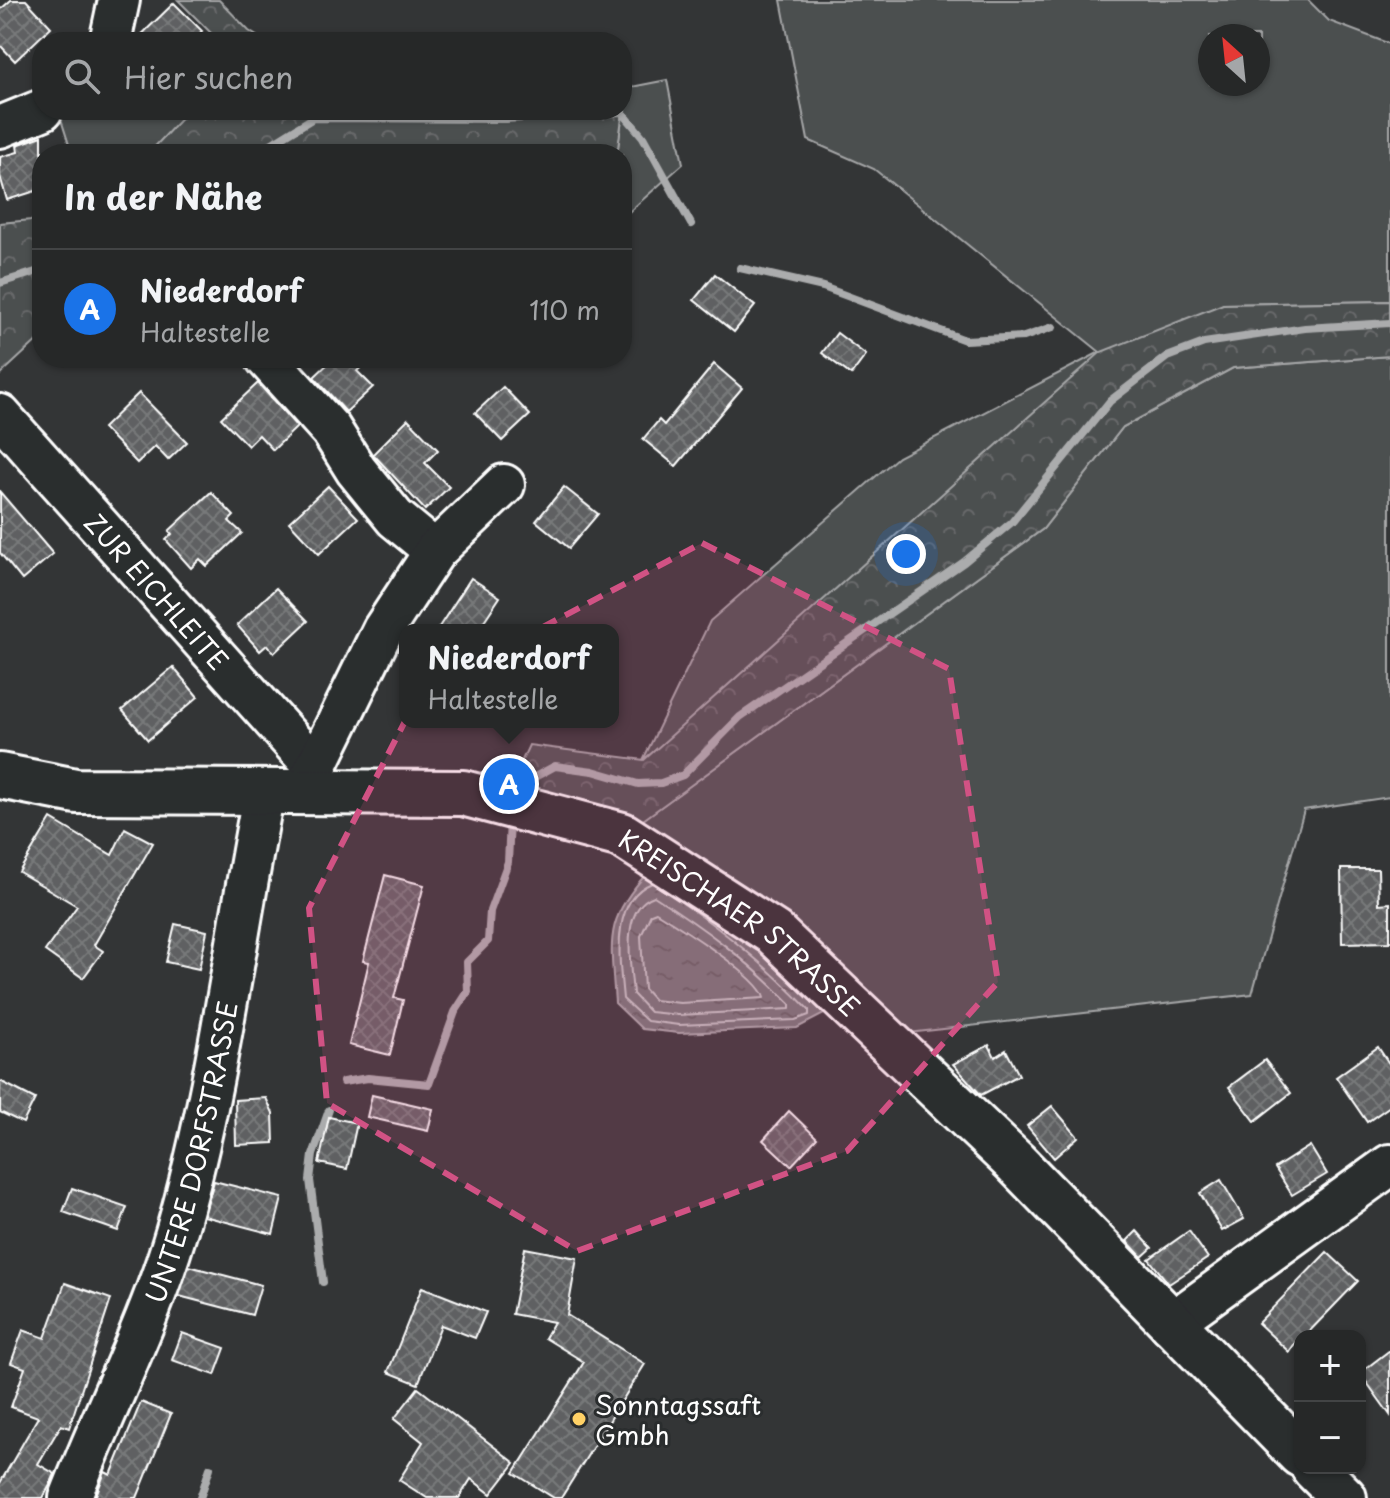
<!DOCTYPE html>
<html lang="de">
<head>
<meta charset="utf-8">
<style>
	:root { --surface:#262828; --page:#323434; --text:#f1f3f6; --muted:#a4a6a8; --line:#424445; --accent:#1a73e8 }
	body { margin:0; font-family:"Playpen Sans",sans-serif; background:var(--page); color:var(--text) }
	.controls { position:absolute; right:24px; bottom:24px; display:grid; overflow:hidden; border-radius:16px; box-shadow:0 2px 6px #0004 }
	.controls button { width:72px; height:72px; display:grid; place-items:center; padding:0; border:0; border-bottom:2px solid var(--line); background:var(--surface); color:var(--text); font:40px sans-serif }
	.compass { position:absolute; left:1198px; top:24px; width:72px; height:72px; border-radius:50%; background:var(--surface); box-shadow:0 2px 6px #0004; rotate:333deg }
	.you { position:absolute; left:906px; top:554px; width:28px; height:28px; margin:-20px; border:6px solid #fff; border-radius:50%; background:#1a73e8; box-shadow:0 0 0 12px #1a73e833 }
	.badge { display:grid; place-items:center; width:52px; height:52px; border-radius:50%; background:var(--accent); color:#fff; font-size:26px; font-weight:700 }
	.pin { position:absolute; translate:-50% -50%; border:4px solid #fff; box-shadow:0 2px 8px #0006 }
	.popup { position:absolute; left:399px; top:624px; width:220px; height:104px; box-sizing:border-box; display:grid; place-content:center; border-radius:16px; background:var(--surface); filter:drop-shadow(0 2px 6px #0005); font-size:26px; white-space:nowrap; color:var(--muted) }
	.popup b { font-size:30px; color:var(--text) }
	.popup::after { content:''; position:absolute; left:50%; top:100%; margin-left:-16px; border:16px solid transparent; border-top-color:var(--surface) }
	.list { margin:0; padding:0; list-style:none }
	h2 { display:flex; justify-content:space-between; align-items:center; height:104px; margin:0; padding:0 32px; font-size:34px }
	h2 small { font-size:26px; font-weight:400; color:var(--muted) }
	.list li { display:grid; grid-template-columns:52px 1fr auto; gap:24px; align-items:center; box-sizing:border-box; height:120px; padding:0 32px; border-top:2px solid var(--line) }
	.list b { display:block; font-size:30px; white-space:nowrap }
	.list p { margin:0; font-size:26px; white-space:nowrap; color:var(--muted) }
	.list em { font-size:26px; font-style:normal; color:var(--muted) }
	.icon { flex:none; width:44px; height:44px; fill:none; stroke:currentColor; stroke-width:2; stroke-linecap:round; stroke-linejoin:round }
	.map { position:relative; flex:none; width:1390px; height:1498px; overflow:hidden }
	.search { position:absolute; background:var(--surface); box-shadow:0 2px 6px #0004; left:32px; top:32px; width:600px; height:88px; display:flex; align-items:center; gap:20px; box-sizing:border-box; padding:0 28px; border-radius:32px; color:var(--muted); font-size:30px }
	.panel { position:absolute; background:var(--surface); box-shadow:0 2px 6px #0004; left:32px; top:144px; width:600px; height:224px; border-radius:32px }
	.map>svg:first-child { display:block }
	.green { fill:#4c4f50; stroke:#a6a7a8; stroke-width:2; fill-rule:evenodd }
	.forest { fill:url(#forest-crowns); stroke:#a6a7a8; stroke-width:2 }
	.water { fill:url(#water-ripples); stroke:#abacad; stroke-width:2 }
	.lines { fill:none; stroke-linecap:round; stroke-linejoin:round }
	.shore { stroke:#c7c8c8; stroke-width:2 }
	.stream { stroke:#abacad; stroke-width:8 }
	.building { fill:url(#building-cross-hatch); stroke:#fff; stroke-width:2 }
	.minor-casing { stroke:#fff; stroke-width:46 }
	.major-casing { stroke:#fff; stroke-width:50 }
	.minor { stroke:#2a2d2e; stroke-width:40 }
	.major { stroke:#2a2d2e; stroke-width:44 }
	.marked { fill:#d15284; fill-opacity:0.2; stroke:#d15284; stroke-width:6; stroke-dasharray:16 10; stroke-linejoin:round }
	.poi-dot { fill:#ffd166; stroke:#2a2d2e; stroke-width:3 }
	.labels { text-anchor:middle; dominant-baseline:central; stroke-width:6; stroke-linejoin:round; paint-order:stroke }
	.street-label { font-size:26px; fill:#fff; stroke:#2a2d2e }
	.poi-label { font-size:26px; fill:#fff; stroke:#2a2d2e; text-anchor:start }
</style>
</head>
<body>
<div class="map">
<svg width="1390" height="1498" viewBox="0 0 1390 1498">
	<defs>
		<pattern id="forest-crowns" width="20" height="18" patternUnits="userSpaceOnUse" patternTransform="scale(2)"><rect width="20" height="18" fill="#4c4f50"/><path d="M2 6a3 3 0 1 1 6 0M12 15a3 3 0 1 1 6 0" fill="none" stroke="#67696a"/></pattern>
		<pattern id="water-ripples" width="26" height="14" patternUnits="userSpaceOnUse" patternTransform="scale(2)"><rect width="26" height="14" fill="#737576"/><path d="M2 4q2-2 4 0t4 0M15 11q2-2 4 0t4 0" fill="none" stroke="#606061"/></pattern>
		<pattern id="building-cross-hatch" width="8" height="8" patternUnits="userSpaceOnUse" patternTransform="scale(2)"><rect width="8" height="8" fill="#5f6162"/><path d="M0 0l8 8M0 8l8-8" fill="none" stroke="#77797a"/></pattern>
	</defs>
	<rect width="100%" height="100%" fill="#333536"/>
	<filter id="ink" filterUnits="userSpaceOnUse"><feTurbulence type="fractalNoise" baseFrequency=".0125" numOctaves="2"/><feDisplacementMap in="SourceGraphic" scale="16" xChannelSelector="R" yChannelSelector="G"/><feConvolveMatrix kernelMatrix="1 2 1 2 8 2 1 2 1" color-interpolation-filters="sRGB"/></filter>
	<g filter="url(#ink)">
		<g class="green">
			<path d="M781 0H1308L1329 21 1390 44V301L1223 304 643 760 710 621 898 457 1100 352 874 169 808 140ZM1210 36H1258V84H1210Z"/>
			<polygon points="667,80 683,164 622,218 622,154 591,154 618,148 626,88"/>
			<polygon points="58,110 171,110 182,119 148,154 72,154"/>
			<polygon points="1390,356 1390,797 1304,810 1252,994 882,1036 622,835 1043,529 1123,427 1233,368"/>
		</g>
		<g class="forest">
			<polygon points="178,0 219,0 249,31 266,42 220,42"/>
			<polygon points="622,88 626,88 618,148 591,154 148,154 189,110 622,110"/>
			<polygon points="42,219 42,336 0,375 0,223"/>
			<polygon points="1390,301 1390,356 1233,368 1123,427 1043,529 632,828 510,786 529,745 644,760 1101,352 1223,304"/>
		</g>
		<path class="water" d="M648 872 727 922 774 961 824 1014 797 1028 679 1033 642 1029 615 1003C611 941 603 921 648 872Z"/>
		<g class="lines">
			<g class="shore">
				<path d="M652 883C711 920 761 959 809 1010V1015L795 1020 679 1025 647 1021 623 999C620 963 609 900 652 883Z"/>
				<path d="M654 896C704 928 749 961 790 1004V1009L679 1015 650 1012 633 994C631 966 619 908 654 896Z"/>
				<path d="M656 912C677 925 760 977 764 998L680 1003 654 1000 644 989 641 936 651 914Z"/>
			</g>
			<g class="stream">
				<polyline points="255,154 313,118 506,119 622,112 643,137 691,224"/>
				<polyline points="740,268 823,287 965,340 1024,337 1053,327"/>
				<polyline points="0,283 42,270"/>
				<polyline points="533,778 555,766 593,771 638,784 661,783 683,775 740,717 964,562 1012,522 1110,401 1167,357 1204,343 1305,328 1390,323"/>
				<polyline points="343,1082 368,1078 429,1084 455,1012 468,992 467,962 488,941 490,911 508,862 510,821"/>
				<polyline points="323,1282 310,1180 313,1155 329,1110"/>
				<polyline points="200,1498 210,1468"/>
			</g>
		</g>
		<g class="building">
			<polygon points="11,0 26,0 51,27 15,61 0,45 0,10"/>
			<polygon points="174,3 202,31 191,42 134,42"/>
			<polygon points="42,136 42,189 7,200 0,176 0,157 18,152 17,145"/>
			<polygon points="715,274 755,306 734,332 694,300"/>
			<polygon points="837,333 866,355 851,375 822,353"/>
			<polygon points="334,358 372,358 357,371 373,387 346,412 314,377"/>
			<polygon points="714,364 742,388 676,466 643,439 659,420 664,425"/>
			<polygon points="258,383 297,427 273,450 259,435 248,446 221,418"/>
			<polygon points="503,387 530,415 502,441 475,413"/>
			<polygon points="139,393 187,442 168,460 155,446 137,463 103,428"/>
			<polygon points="408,419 438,450 425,463 449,487 425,510 373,454"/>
			<polygon points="328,486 358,518 319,554 289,522"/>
			<polygon points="564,487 598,514 569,548 536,521"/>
			<polygon points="0,492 53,554 22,580 0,553"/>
			<polygon points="211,492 234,516 229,521 242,533 207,566 200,559 191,568 166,540 172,534 169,531"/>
			<polygon points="471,578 500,597 478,630 437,630"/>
			<polygon points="276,588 308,621 274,653 267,645 260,651 237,625"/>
			<polygon points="173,667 198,697 148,740 122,710"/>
			<polygon points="51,819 112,855 125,828 153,843 94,945 103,951 83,978 45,951 77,906 19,872"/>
			<polygon points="1341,869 1378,869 1379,904 1390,903 1390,942 1342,943"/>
			<polygon points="385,875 424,885 394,998 403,1000 390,1055 349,1045 369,962 363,961"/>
			<polygon points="175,924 207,931 199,969 166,962"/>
			<polygon points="989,1045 995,1057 1006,1050 1019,1075 981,1095 953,1064"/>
			<polygon points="1378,1047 1390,1065 1390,1106 1367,1122 1336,1077"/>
			<polygon points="1265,1060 1291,1093 1255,1121 1229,1087"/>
			<polygon points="0,1081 35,1099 23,1123 0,1112"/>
			<polygon points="372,1095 433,1109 428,1131 367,1117"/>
			<polygon points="266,1098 273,1113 274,1143 236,1145 235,1100"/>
			<polygon points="1052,1106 1078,1137 1054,1158 1027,1126"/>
			<polygon points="789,1111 817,1138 791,1166 763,1140"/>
			<polygon points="329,1117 357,1123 347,1169 319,1163"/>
			<polygon points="1310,1146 1327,1174 1292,1195 1275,1168"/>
			<polygon points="1221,1180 1244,1219 1222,1231 1200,1193"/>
			<polygon points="214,1181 282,1198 273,1234 204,1216"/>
			<polygon points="72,1188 127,1207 118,1231 63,1212"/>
			<polygon points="1137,1231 1152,1248 1142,1257 1127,1241"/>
			<polygon points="1189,1231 1208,1258 1169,1284 1149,1259"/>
			<polygon points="525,1248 577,1258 567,1315 645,1364 561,1498 554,1498 514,1473 584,1362 545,1338 554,1322 512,1314"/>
			<polygon points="1327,1252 1358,1281 1305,1336 1300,1336 1289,1352 1258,1323"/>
			<polygon points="189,1266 261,1285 252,1315 179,1296"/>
			<polygon points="65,1283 111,1299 69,1428 61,1425 38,1464 55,1474 50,1485 43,1498 0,1498 0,1483 38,1417 11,1407 25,1368 11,1363 23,1330 45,1338"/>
			<polygon points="422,1287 486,1312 475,1338 441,1325 418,1384 388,1372"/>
			<polygon points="182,1333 225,1348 215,1375 172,1360"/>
			<polygon points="1390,1350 1390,1415 1360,1373"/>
			<polygon points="418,1388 515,1463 491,1494 471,1479 459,1498 427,1498 399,1480 423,1442 394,1419"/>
			<polygon points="141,1402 171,1414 137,1498 95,1498 105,1472 111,1475"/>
		</g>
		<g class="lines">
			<g class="minor-casing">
				<g id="minor">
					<polyline points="110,42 119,0"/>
					<polyline points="0,127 42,110"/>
					<polyline points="266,358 331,430 356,470 395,518 435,551"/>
					<path id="s1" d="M0 415 315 767"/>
					<polyline points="306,787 383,630 435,551 504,485"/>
					<polyline points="1170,1324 1390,1165"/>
					<path id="s2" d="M70 1498C104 1410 149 1324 176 1233 218 1089 235 938 264 792"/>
				</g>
			</g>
			<g class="major-casing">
				<g id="major">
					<path id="s3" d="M0 776 76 791 463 793 622 835 774 933 1015 1162 1300 1454"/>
					<polyline points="1314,1468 1344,1498"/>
				</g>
			</g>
			<use href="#minor" class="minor"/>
			<use href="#major" class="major"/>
		</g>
	</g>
	<path class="marked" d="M702 543 949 669 998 982 847 1151 577 1251 327 1103 309 908 420 692Z"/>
	<circle class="poi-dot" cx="579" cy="1419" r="8"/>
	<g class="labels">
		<g class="street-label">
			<text stroke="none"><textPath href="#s1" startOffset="236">ZUR EICHLEITE</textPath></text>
			<text stroke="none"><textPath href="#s3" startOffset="776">KREISCHAER STRASSE</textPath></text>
			<text stroke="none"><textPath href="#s2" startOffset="368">UNTERE DORFSTRASSE</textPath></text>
		</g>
		<g class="poi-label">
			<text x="595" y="1404">Sonntagssaft<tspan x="595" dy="30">Gmbh</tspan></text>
		</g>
	</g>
</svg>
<div class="controls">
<button>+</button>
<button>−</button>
</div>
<svg class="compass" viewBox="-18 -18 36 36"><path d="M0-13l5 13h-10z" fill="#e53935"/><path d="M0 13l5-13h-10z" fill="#a4a6a8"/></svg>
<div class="you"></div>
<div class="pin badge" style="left:509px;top:784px">A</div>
<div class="popup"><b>Niederdorf</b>Haltestelle</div>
<div class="search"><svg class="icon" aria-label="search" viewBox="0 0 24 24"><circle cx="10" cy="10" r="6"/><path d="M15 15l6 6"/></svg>Hier suchen</div>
<section class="panel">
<h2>In der Nähe<small></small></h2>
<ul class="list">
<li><span class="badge">A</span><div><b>Niederdorf</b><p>Haltestelle</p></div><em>110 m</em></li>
</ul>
</section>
</div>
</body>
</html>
